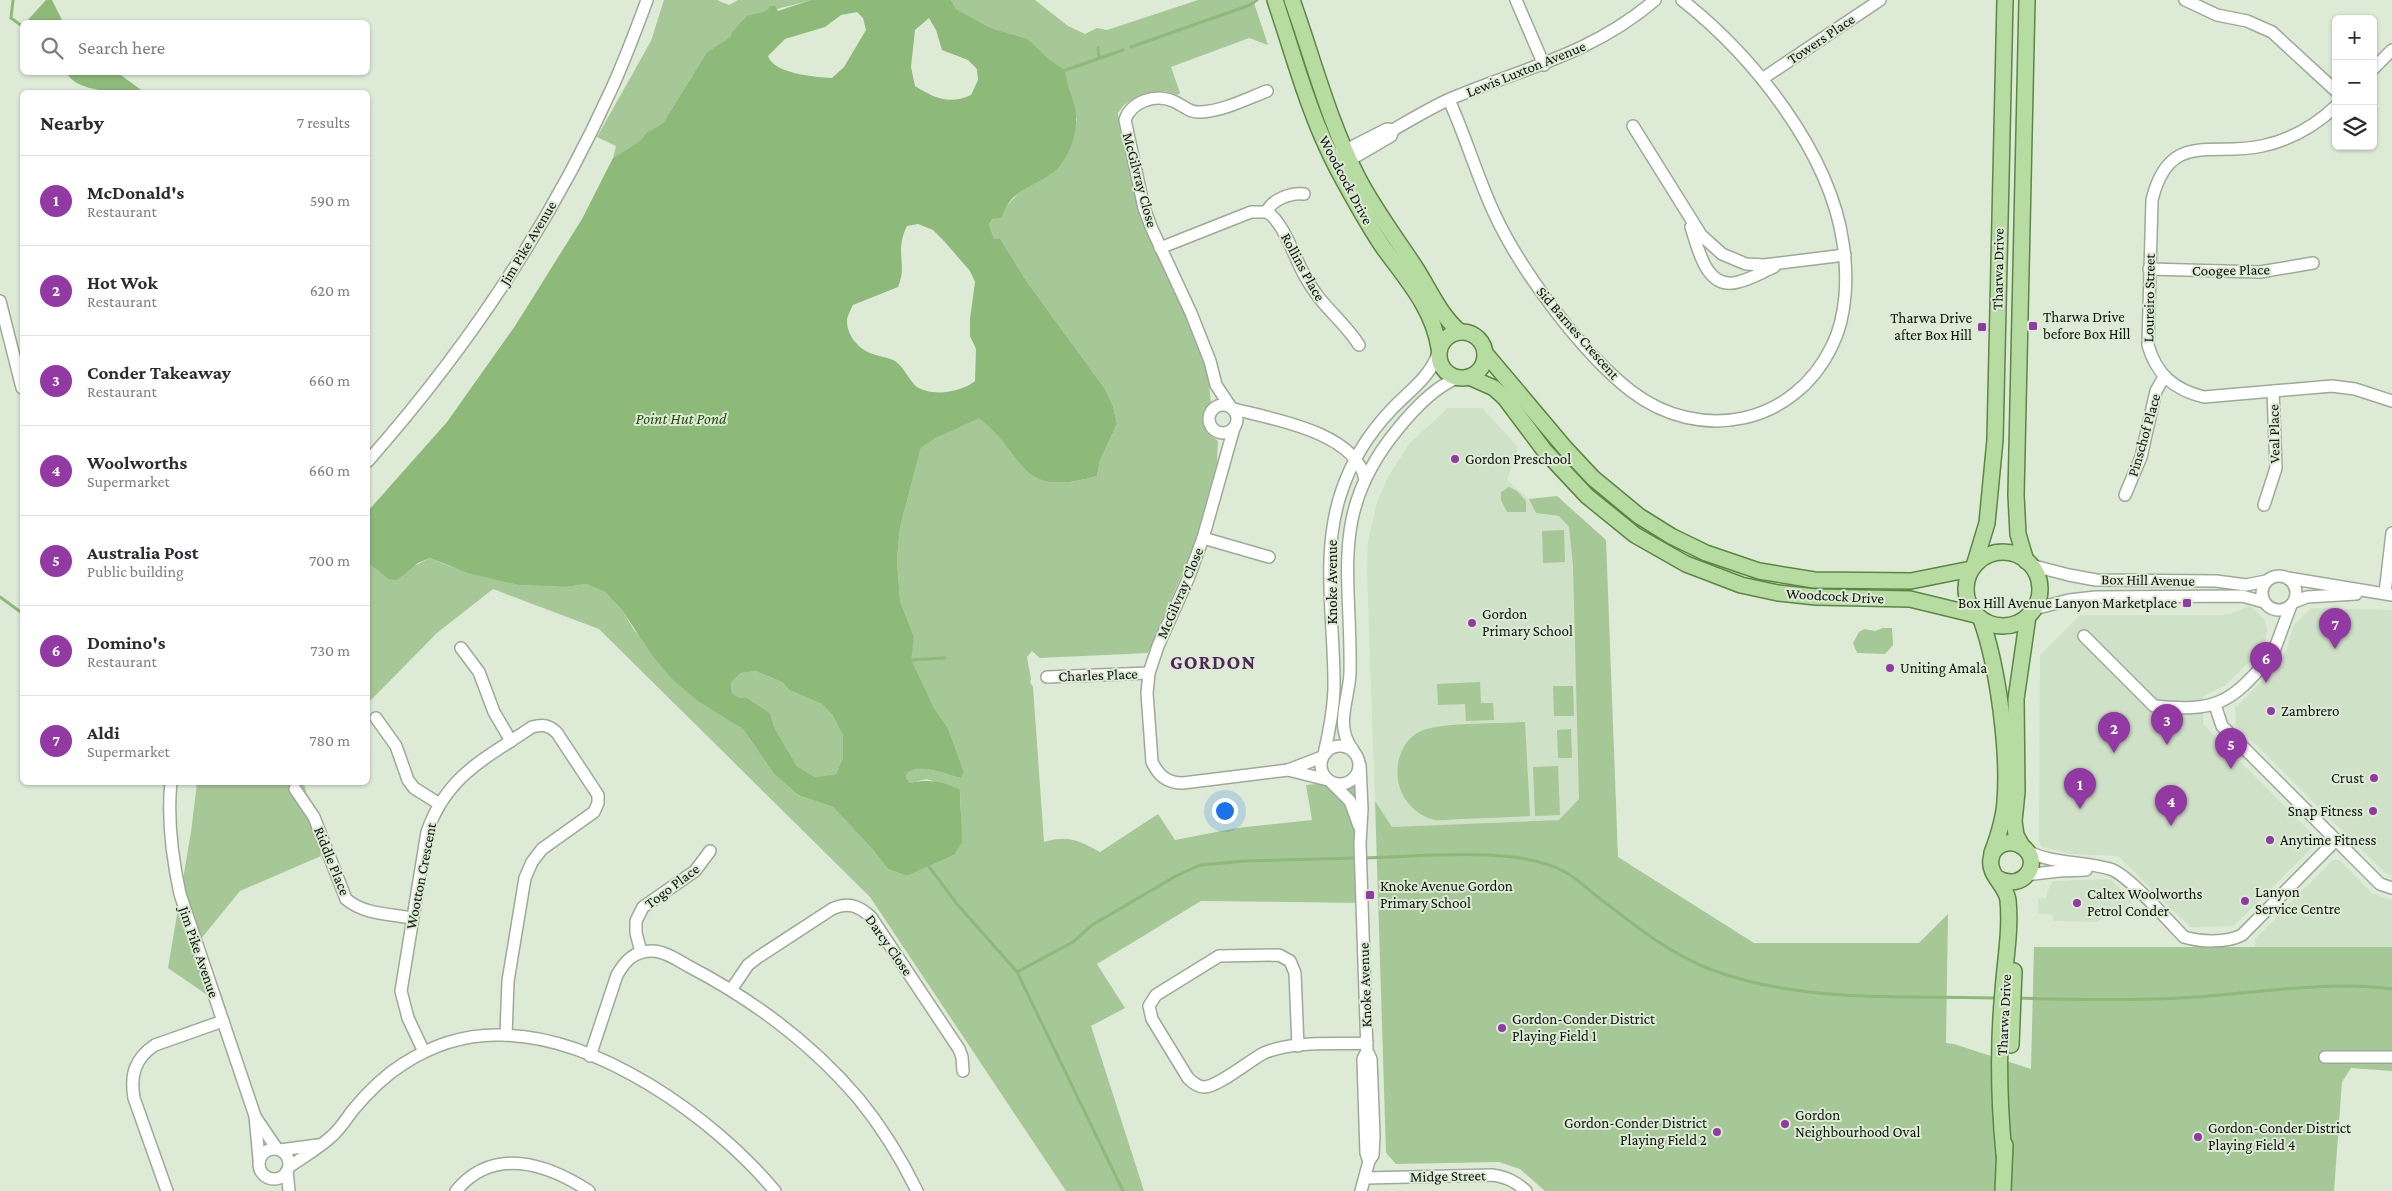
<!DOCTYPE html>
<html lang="en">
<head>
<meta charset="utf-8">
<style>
	:root { --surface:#fff; --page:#f7f7f7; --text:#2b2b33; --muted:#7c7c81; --line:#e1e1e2; --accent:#9339a4 }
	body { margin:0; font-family:"Crimson Pro",serif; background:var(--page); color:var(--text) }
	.controls { position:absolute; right:15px; top:15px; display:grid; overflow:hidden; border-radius:8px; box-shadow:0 1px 4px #0004 }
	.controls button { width:45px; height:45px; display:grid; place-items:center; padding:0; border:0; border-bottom:1px solid var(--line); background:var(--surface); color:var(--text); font:25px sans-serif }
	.you { position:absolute; left:1224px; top:810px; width:18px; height:18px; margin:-12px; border:4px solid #fff; border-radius:50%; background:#1a73e8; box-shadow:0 0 0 8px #1a73e833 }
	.badge { display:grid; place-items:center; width:32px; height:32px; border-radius:50%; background:var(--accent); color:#fff; font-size:16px; font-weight:700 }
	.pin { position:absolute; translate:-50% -41px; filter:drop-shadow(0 1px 2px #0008) }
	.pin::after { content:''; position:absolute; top:26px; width:18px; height:15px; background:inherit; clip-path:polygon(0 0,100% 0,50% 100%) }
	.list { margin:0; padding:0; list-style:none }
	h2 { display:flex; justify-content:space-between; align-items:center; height:65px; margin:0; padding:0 20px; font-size:21px }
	h2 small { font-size:16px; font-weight:400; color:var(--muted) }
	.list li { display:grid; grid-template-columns:32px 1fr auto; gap:15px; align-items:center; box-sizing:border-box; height:90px; padding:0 20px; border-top:1px solid var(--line) }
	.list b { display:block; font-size:19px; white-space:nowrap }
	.list p { margin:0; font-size:16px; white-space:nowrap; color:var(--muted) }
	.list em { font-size:16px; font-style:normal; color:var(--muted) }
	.icon { flex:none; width:28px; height:28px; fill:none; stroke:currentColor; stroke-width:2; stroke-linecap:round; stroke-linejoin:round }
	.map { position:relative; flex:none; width:2392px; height:1191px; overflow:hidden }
	.search { position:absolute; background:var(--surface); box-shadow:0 1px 4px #0004; left:20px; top:20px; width:350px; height:55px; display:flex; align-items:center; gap:12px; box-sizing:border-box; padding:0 18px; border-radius:8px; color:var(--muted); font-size:19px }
	.panel { position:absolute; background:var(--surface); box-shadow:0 1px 4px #0004; left:20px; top:90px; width:350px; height:695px; border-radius:8px }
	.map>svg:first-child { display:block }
	.built { fill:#cfe1c7 }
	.green { fill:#a6c796 }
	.water { fill:#8db979; fill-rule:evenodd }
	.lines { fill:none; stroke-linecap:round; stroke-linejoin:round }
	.stream { stroke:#8db979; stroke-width:3 }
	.minor-casing { stroke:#9caa97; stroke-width:14 }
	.major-casing { stroke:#5b8644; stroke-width:18 }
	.minor { stroke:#fff; stroke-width:11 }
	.major { stroke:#b6dca2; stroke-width:15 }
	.poi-dot { fill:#9339a4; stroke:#ddebd6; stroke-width:2 }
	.labels { text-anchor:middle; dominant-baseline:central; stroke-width:4; stroke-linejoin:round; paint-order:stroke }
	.street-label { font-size:15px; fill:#0c110a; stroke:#ddebd6 }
	.poi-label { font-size:15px; fill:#0c110a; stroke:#ddebd6; text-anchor:start }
	.water-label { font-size:16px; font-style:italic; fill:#254d09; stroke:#ddebd6 }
	.district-label { font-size:20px; font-weight:bold; letter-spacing:1px; fill:#502559; stroke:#ddebd6 }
</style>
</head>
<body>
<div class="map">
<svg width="2392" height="1191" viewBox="0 0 2392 1191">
	<rect width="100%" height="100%" fill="#ddebd6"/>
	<g class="built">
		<polygon points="1448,408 1482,408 1518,447 1507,480 1529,499 1536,513 1559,516 1569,527 1573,566 1580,799 1559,820 1392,827 1375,801 1367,570 1368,542 1377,502 1388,477 1409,444"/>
		<polygon points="2250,606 2265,620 2267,630 2265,643 2258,653 2225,686 2203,696 2203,724 2317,839 2317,843 2234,926 2190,927 2118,856 2070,854 2042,847 2039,841 2040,655 2080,615 2227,615"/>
		<polygon points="2311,608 2392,610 2392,876 2384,872 2236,725 2235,708 2279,664 2287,649 2293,626"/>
		<polygon points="2333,860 2339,860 2372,893 2392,900 2392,947 2255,947 2255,939"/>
		<polygon points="2110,879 2132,901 2125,909 2096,922 2054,921 2052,915 2038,913 2038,899 2046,898 2047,892 2053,881"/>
	</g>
	<g class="green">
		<path d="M664 0H717L729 5 738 0H811C790 7 737 14 730 37L707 52 663 123 646 133 641 140 613 158 616 146 597 137 651 41Z"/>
		<path d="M951 0H1035L1068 26 1085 34 1097 28 1107 30 1198 0H1253L1268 45 1249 38 1171 67 1180 93 1178 95 1164 91 1152 92 1131 100 1124 105 1118 113 1120 130 1141 214 1186 314 1208 376 1211 403 1206 410V432L1218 441 1217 463 1194 546 1148 653 1040 658 1032 651 1027 657 1031 679 1030 682 1033 687 1044 842C1068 835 1078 840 1100 852L1158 814 1175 840 1237 828 1312 820 1306 785 1361 780 1364 903 1201 901 1097 964 1125 1008 1091 1026 1144 1191H1066L870 897 599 629 493 589 437 633 368 703V563L388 579 430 558 449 566 518 585 566 587 586 584 605 592 622 610 634 630 724 716 743 729 774 774 798 795 833 807 873 850 888 869 907 876 954 855 961 808 960 790 927 779 910 783 906 778 907 773C921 762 945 775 961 778L964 772 948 728 934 708 910 660 914 637 900 601 897 560 900 527 921 448 936 438 979 417C1027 457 1017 499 1097 476L1100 460 1117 424 1113 406 1105 389 1025 279 1000 240 994 239 989 224 1020 192 1035 182 1077 120 1065 83 1064 70 1050 60 1028 39 991 28 956 9Z"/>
		<polygon points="1509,487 1517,491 1526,501 1526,512 1507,512 1501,500 1501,492"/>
		<polygon points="1557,496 1606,540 1618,857 1754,943 1919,943 1948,914 1946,1043 1954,1044 2031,1069 2034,947 2392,947 2392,1071 2351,1068 2342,1082 2334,1191 1545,1191 1520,1169 1499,1162 1396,1164 1386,1153 1375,801 1392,827 1559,820 1579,799 1573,566 1569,527 1559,516 1536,513 1529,499"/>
		<polygon points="1564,530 1565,562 1543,563 1542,531"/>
		<polygon points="1883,628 1892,628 1893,645 1885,654 1857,653 1853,643 1859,632 1864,629 1875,631"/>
		<polygon points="755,671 782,682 789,690 822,704 833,716 843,735 843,758 836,774 815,777 797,766 774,727 770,713 747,698 740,698 732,693 731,682 741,673"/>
		<polygon points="1480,682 1481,703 1493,703 1494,720 1466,721 1465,704 1438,705 1437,684"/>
		<polygon points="1553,686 1573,686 1574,716 1554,716"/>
		<path d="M1525 722 1530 816C1507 817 1484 818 1461 819 1453 819 1443 821 1435 820 1420 817 1406 804 1401 791 1392 769 1400 736 1427 729 1452 722 1497 724 1525 722Z"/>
		<polygon points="1571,729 1572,758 1558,758 1557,730"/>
		<polygon points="1558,766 1560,815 1535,816 1533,767"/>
		<polygon points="197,783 304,783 321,856 240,891 200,940 226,1008 168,968 191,832"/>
	</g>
	<g class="water">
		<polygon points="46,0 52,0 63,22 26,22"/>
		<path d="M811 0H951L956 9 991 28 1028 39 1050 60 1065 70C1066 88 1078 105 1076 122 1075 139 1069 155 1058 168 1042 185 1010 187 1002 217L993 219 989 224 994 239H1000L1025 279 1105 389 1113 406 1117 424 1100 460 1097 476C1016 499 1028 457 979 418L936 438 921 448 900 527 897 560 900 601 914 637 911 660 934 708 948 728 964 772 961 778C946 775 921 762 907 773L906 778 910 783C929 779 943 781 960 790L962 842 954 855 907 876 888 869 873 850 833 807 798 795 774 774 743 729 698 701 671 678 652 655 622 610 605 592 586 584 566 587 518 585 468 573 430 558 418 563 397 580 388 579 368 563V511L447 422 515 326 582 219 613 158 641 140 646 133 663 123 707 52 730 37 732 32 747 16 767 11 770 6H775L778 11ZM857 12 863 18 866 30 844 67 832 78C815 77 774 74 768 56L785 39 825 27 841 15ZM929 18 936 30 942 50 968 60 977 69 978 80 971 95C949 105 934 98 915 86L911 67 915 30ZM918 224 933 230 944 241 970 271 975 282 970 319V336L976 349 975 381C962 392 933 397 917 387 910 382 905 368 895 361 888 357 880 357 873 354 859 350 846 335 847 319 848 315 851 309 853 305L898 287C908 264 894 252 907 226ZM755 671 782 682 789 690 822 704 833 716 843 735V758L836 774 815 777 797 766 774 727 770 713 747 698H740L732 693 731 682 741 673Z"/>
		<path d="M67 73H118L144 92C125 93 76 93 67 73Z"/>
	</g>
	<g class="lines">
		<g class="stream">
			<polyline points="13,0 11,18 22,26"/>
			<polyline points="1131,47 1250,5 1257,0"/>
			<polyline points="1098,48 1099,58"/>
			<polyline points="1063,71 1123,50"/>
			<polyline points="0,597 22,613"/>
			<polyline points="910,660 945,658"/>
			<path d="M1364 858C1419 857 1518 845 1565 872 1577 878 1587 889 1598 897 1634 925 1668 953 1712 970 1805 1004 1901 995 1999 998"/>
			<polyline points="927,864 957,904 1017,972 1073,942 1092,925 1176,876 1200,865 1245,861 1358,858"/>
			<polyline points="1017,972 1123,1191"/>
			<path d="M2017 998C2077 1000 2136 1001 2196 997 2258 993 2331 980 2392 989"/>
		</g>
		<g class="minor-casing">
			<g id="minor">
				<polyline points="1516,0 1544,65"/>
				<polyline points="2185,0 2217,15 2247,21 2272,32 2336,91"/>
				<polyline points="2373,69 2392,50"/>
				<polyline points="1762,79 1880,0"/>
				<path d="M1449 100C1466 137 1477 177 1495 215 1521 271 1582 353 1631 391 1700 444 1794 425 1832 346 1847 316 1848 276 1843 243 1830 152 1753 56 1682 0"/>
				<path d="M2336 106C2315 126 2290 140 2262 146 2211 157 2169 130 2152 200L2148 345C2156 374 2174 390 2204 397L2332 386 2355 389 2392 401"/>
				<polyline points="1633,126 1701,235 1722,254 1746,264 1764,265 1845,255"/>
				<polyline points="1338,154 1387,129 1393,130"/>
				<path d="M1343 164 1391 136 1393 130C1412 119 1430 108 1450 99 1524 68 1592 54 1655 0"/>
				<path d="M1267 212C1271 200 1291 192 1304 194"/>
				<path d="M1691 227C1698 248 1706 291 1738 282 1751 279 1762 272 1774 267"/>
				<path d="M1160 248 1251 212H1267C1284 222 1295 260 1306 278 1321 306 1343 320 1359 345"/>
				<polyline points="2149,269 2260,272 2313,263"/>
				<polyline points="0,301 22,388"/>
				<circle cx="1223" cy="419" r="14"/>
				<path d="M1230 406 1216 385 1210 361 1191 313 1152 229 1144 208 1125 120C1131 102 1155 93 1173 101 1183 105 1189 113 1201 112 1223 111 1246 99 1267 91"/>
				<path d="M1234 409C1272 419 1355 432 1365 479"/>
				<path d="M1234 428 1203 538 1188 579 1158 646 1149 673 1147 693 1152 762C1159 776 1167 783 1183 783L1288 770 1322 757"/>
				<path d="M368 461C466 350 551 223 612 88 625 59 636 30 647 0"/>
				<polyline points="2125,495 2141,457 2156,391 2164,377"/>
				<polyline points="2264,505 2276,468 2273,391"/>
				<polyline points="1203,538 1269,557"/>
				<polyline points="2030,565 2069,575 2096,580 2216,581 2246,585 2266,581"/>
				<circle cx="2279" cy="593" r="17"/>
				<polyline points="2288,578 2392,595"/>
				<polyline points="2385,593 2392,533"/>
				<polyline points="2294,602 2307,597 2356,594"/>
				<polyline points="2034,609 2069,600 2096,597 2242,596 2264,602"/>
				<path d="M2084 636 2154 706C2216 712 2230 704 2270 657L2274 651 2291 605"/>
				<polyline points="461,648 479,672 494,712 511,741"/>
				<polyline points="1047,677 1149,673"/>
				<polyline points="2215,705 2222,726 2380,884 2392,888"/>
				<polyline points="376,718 396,746 408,780 414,788 438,803"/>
				<circle cx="1340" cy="765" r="19"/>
				<path d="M1353 750C1334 726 1349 700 1350 673 1352 575 1328 514 1397 430 1413 410 1433 388 1457 378"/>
				<path d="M1324 754C1329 733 1333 712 1334 690 1335 624 1320 556 1341 493 1351 462 1370 432 1392 409 1409 391 1429 378 1438 354"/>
				<polyline points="1360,765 1362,809 1360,844 1367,1051 1371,1059 1374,1136 1373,1155 1369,1161 1361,1191"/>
				<polyline points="1288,770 1328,780"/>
				<path d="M171 782C167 820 172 857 180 894L255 1116 259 1159"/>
				<polyline points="1331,782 1350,801 1359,826"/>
				<path d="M295 789 314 817 346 899C363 914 389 914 412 918"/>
				<path d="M2027 851C2052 864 2083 861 2110 869 2128 874 2169 922 2184 937 2200 942 2227 943 2242 935L2336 840"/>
				<polyline points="2026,875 2059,871 2086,870"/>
				<polyline points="641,952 636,933 636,921 643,907 695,871 710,851"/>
				<path d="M731 990 748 965 757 958 832 909C848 902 858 905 871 917L959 1049 962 1057 963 1071"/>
				<path d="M1298 1046 1295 973 1290 961 1279 955 1219 956 1156 995 1149 1006 1152 1019 1188 1078C1192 1082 1198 1087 1204 1087 1218 1087 1250 1060 1264 1053 1295 1040 1334 1045 1367 1043"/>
				<polyline points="1367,1051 1363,1059 1366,1153 1368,1159"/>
				<path d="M424 1052 408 1018 401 991 427 832C447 775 485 759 532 727 543 724 549 725 557 733L598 795V803L594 812 542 849 532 862 525 878 508 981 506 1035"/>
				<path d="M590 1056 617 975C625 961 634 951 652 951 665 951 679 961 690 967 753 1000 812 1044 858 1098 881 1126 901 1158 917 1191"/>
				<polyline points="2325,1057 2392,1057"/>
				<polyline points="256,1118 277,1149"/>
				<circle cx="274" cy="1164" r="15"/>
				<polyline points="280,1150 318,1145"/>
				<path d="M289 1167C303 1157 319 1148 332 1136 340 1129 347 1118 353 1110 368 1092 384 1076 403 1064 431 1046 462 1035 496 1035 595 1033 713 1117 775 1191"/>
				<polyline points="287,1171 289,1191"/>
				<path d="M1366 1178 1492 1175C1506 1177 1515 1181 1526 1191"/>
				<path d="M167 1191 134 1098C130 1075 135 1058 155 1045L223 1021"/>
				<path d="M456 1191C493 1146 546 1163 589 1191"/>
			</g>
		</g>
		<g class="major-casing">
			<g id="major">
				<path d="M1275 0C1294 56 1309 115 1337 168 1351 194 1366 222 1383 247 1406 279 1433 308 1439 348"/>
				<path d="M1292 0C1313 59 1329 122 1358 178 1374 209 1396 238 1415 267 1430 290 1439 314 1460 332"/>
				<circle cx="1462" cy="355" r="23"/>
				<polyline points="1485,353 1565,448 1593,478 1639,516 1671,536 1706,553 1759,571 1814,580 1911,581 1971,569"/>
				<polyline points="1469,377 1494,388 1505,398 1544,450 1587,496 1635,535 1686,564 1741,585 1778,593 1816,597 1910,599 1976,615"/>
				<circle cx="2003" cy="589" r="37"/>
				<polyline points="2026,561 2018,534 2016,495 2027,0"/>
				<polyline points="1974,566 1987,523 1995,440 2005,0"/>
				<path d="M1981 619C1998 667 2009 751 2005 801 2004 819 1998 837 1992 853"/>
				<polyline points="2022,846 2016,835 2014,821 2017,792 2016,699 2028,616"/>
				<path d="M1997 878C2022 893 2044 863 2023 847 2011 838 1993 844 1991 859 1988 875 2006 885 2008 900 2011 931 2005 961 2003 991 1998 1043 1999 1102 2004 1154"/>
				<polyline points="2011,1045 2014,971"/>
				<polyline points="2003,1191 2005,1145"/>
			</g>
		</g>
		<use href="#minor" class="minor"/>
		<use href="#major" class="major"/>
	</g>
	<g class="poi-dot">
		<rect x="2028" y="321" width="10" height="10" rx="2.5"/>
		<rect x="1977" y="322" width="10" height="10" rx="2.5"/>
		<circle cx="1455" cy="459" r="5"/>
		<rect x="2182" y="598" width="10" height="10" rx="2.5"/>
		<circle cx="1472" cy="623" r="5"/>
		<circle cx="1890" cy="668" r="5"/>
		<circle cx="2271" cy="711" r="5"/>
		<circle cx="2374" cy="778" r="5"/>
		<circle cx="2373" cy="811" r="5"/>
		<circle cx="2270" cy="840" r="5"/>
		<rect x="1365" y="890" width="10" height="10" rx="2.5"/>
		<circle cx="2245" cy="901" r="5"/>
		<circle cx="2077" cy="903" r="5"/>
		<circle cx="1502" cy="1028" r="5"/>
		<circle cx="1785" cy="1124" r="5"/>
		<circle cx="1717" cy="1132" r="5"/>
		<circle cx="2198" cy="1137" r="5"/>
	</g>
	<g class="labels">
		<g class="street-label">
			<text transform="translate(1821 39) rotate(-34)">Towers Place</text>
			<text transform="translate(1526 69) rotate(-22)">Lewis Luxton Avenue</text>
			<text transform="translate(1140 180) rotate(75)">McGilvray Close</text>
			<text transform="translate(1346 180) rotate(62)">Woodcock Drive</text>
			<text transform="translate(528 243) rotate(-59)">Jim Pike Avenue</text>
			<text transform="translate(1303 267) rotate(61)">Rollins Place</text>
			<text transform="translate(1998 269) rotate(-89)">Tharwa Drive</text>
			<text transform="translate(2231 270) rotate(-1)">Coogee Place</text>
			<text transform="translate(2149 298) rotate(-89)">Loureiro Street</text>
			<text transform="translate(1578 333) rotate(49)">Sid Barnes Crescent</text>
			<text transform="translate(2274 434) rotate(-91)">Veal Place</text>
			<text transform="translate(2144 435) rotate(-74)">Pinschof Place</text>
			<text transform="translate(2148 580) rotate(1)">Box Hill Avenue</text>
			<text transform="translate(1332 582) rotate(-90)">Knoke Avenue</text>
			<text transform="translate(1180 593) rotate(-67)">McGilvray Close</text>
			<text transform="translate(1835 596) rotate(3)">Woodcock Drive</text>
			<text transform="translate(1098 675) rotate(-2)">Charles Place</text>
			<text transform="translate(332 861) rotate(68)">Riddle Place</text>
			<text transform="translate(421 876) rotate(-79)">Wootton Crescent</text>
			<text transform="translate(672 886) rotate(-37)">Togo Place</text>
			<text transform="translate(889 945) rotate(55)">Darcy Close</text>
			<text transform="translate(199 952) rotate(71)">Jim Pike Avenue</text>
			<text transform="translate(1365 985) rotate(-92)">Knoke Avenue</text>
			<text transform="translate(2004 1015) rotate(-87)">Tharwa Drive</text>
			<text transform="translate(1448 1176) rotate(-1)">Midge Street</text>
		</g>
		<g class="poi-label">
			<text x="2043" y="317">Tharwa Drive<tspan x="2043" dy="17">before Box Hill</tspan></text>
			<text x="1972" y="318" text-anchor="end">Tharwa Drive<tspan x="1972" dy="17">after Box Hill</tspan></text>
			<text x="1465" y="459">Gordon Preschool</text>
			<text x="2177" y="603" text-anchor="end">Box Hill Avenue Lanyon Marketplace</text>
			<text x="1482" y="614">Gordon<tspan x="1482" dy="17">Primary School</tspan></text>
			<text x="1900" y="668">Uniting Amala</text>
			<text x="2281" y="711">Zambrero</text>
			<text x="2364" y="778" text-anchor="end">Crust</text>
			<text x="2363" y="811" text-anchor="end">Snap Fitness</text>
			<text x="2280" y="840">Anytime Fitness</text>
			<text x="1380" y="886">Knoke Avenue Gordon<tspan x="1380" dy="17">Primary School</tspan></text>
			<text x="2255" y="892">Lanyon<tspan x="2255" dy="17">Service Centre</tspan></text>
			<text x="2087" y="894">Caltex Woolworths<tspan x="2087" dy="17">Petrol Conder</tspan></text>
			<text x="1512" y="1019">Gordon-Conder District<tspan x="1512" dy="17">Playing Field 1</tspan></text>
			<text x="1795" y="1115">Gordon<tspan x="1795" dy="17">Neighbourhood Oval</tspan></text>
			<text x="1707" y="1123" text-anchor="end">Gordon-Conder District<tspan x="1707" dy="17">Playing Field 2</tspan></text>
			<text x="2208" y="1128">Gordon-Conder District<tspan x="2208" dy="17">Playing Field 4</tspan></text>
		</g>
		<g class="water-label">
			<text x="681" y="418">Point Hut Pond</text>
		</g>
		<g class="district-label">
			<text x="1213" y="662">GORDON</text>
		</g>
	</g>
</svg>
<div class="controls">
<button>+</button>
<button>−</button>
<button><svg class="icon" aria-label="layers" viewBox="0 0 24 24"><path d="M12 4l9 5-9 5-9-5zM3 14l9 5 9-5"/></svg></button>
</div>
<div class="you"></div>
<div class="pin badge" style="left:2080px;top:809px">1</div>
<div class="pin badge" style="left:2114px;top:753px">2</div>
<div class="pin badge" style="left:2167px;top:745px">3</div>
<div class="pin badge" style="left:2171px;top:826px">4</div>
<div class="pin badge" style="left:2231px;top:769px">5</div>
<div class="pin badge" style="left:2266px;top:683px">6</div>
<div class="pin badge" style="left:2335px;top:649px">7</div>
<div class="search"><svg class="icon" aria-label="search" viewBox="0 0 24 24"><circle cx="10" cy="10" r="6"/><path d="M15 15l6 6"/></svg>Search here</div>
<section class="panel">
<h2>Nearby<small>7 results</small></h2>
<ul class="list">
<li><span class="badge">1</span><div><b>McDonald's</b><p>Restaurant</p></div><em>590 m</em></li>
<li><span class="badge">2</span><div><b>Hot Wok</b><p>Restaurant</p></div><em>620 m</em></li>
<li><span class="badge">3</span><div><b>Conder Takeaway</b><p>Restaurant</p></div><em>660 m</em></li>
<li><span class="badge">4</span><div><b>Woolworths</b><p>Supermarket</p></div><em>660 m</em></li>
<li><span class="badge">5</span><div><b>Australia Post</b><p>Public building</p></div><em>700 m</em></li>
<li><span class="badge">6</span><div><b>Domino's</b><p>Restaurant</p></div><em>730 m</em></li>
<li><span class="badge">7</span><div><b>Aldi</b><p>Supermarket</p></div><em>780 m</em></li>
</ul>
</section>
</div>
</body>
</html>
